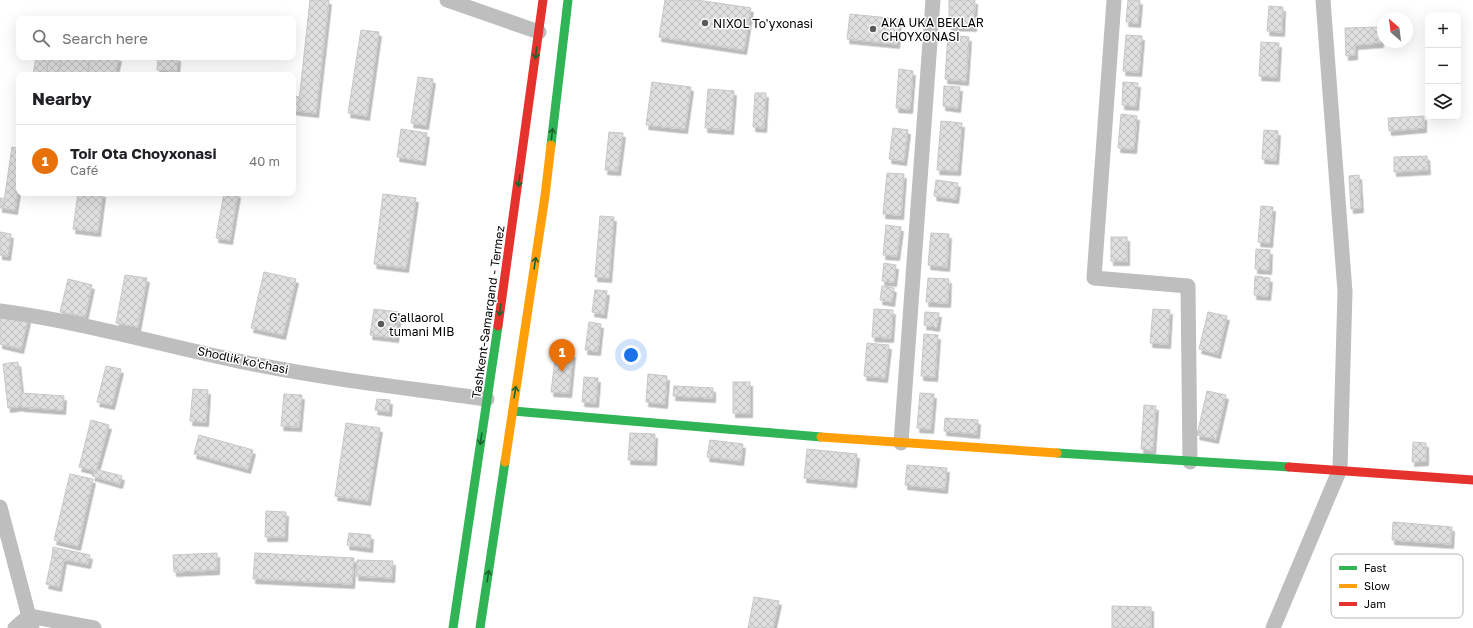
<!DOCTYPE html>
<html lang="en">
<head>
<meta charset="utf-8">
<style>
	:root { --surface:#fff; --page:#f2f2f2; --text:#202124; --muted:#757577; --line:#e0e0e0; --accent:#595959 }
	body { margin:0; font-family:"Golos Text",sans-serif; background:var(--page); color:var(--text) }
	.controls { position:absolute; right:12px; top:12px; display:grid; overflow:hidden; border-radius:8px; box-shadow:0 4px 16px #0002 }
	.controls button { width:36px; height:36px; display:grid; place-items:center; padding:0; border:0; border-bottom:1px solid var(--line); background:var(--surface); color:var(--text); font:20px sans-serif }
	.compass { position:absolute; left:1377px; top:12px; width:36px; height:36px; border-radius:50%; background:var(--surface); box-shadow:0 4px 16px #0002; rotate:332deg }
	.you { position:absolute; left:631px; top:355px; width:14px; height:14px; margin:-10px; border:3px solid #fff; border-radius:50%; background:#1a73e8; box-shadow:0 0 0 6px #1a73e833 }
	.badge { display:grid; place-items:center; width:26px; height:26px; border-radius:50%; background:var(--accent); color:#fff; font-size:13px; font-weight:700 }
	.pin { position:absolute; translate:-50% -33px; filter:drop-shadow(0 1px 2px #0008) }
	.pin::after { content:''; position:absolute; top:21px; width:14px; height:12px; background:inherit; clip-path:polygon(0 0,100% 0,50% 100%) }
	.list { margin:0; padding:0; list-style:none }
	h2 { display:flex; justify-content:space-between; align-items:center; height:52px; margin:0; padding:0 16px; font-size:17px }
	h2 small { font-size:13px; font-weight:400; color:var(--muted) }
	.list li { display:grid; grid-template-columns:26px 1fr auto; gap:12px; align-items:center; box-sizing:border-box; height:72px; padding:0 16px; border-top:1px solid var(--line) }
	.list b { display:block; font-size:15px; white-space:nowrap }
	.list p { margin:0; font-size:13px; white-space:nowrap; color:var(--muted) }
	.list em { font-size:13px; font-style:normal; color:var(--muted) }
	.icon { flex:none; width:22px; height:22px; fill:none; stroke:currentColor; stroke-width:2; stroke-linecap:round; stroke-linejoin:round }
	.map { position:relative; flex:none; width:1473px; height:628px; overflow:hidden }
	.search { position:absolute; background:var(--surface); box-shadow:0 4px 16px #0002; left:16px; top:16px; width:280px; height:44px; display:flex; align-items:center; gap:10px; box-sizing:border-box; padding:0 14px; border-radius:8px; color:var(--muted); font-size:15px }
	.panel { position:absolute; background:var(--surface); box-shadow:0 4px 16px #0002; left:16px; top:72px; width:280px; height:124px; border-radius:8px }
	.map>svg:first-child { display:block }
	.building { fill:url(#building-cross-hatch); stroke:#c7c7c7; filter:url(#shadow) }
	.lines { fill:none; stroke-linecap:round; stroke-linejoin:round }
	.street { stroke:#bebebe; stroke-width:15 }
	.fast { stroke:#30b455; stroke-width:9 }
	.slow { stroke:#ff9f0a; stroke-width:9 }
	.jam { stroke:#e5322d; stroke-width:9 }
	.oneway { stroke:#1a632f }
	.poi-dot { fill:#595959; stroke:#fff; stroke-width:1.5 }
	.labels { text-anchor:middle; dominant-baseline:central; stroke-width:3; stroke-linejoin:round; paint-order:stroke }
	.poi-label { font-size:12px; fill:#000; stroke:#fff; text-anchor:start }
	.street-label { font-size:12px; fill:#000; stroke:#fff }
	.key { fill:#fff; stroke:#b2b2b2; stroke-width:1 }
	.key-label { font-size:11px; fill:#000 }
</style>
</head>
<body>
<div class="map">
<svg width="1473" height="628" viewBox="0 0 1473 628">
	<defs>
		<pattern id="building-cross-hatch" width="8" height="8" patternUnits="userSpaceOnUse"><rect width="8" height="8" fill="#dfdfdf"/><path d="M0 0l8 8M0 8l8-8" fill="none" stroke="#bebebe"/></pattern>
		<filter id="shadow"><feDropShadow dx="2.5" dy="4.5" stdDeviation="0" flood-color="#0004"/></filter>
	</defs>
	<rect width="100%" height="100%" fill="#fff"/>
	<g class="building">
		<polygon points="310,0 329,0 316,113 298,111"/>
		<polygon points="665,0 697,0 751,8 744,50 659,37"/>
		<polygon points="949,0 975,0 974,27 949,26"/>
		<polygon points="1128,0 1140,0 1138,23 1126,22"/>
		<polygon points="1269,6 1283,7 1282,32 1267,31"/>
		<polygon points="850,14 899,19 897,44 847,39"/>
		<polygon points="1381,27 1381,43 1355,45 1355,55 1346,56 1345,28"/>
		<polygon points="361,30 379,32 367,116 348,113"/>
		<polygon points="948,35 969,37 966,81 945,79"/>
		<polygon points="1126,35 1142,36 1139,72 1123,71"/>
		<polygon points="1261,42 1279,43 1277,77 1259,76"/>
		<polygon points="36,57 50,57 46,75 33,75"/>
		<polygon points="50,57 62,57 58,75 46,75"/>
		<polygon points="62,57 90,58 87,75 58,75"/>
		<polygon points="91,57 119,57 115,75 87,75"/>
		<polygon points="158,57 178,57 177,71 157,70"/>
		<polygon points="899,69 913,71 910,109 896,108"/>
		<polygon points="418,77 433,79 426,125 411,123"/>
		<polygon points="652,82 691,87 685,129 646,125"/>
		<polygon points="1123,82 1138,83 1136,106 1122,105"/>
		<polygon points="944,86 960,87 958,108 943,106"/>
		<polygon points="708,89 734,91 731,130 705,128"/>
		<polygon points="755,93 766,93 764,128 753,127"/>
		<polygon points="293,96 300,97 298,111 293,110"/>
		<polygon points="1121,114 1137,116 1134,149 1118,148"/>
		<polygon points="1424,116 1424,128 1389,131 1388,118"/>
		<polygon points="941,121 962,123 958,171 937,170"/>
		<polygon points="893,128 908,130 904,161 889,159"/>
		<polygon points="401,129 427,133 423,161 397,157"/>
		<polygon points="1264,130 1278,131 1276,160 1262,159"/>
		<polygon points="609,132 623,133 618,171 605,170"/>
		<polygon points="12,147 19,148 19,183 15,210 3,208"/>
		<polygon points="1427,156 1428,170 1394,172 1394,157"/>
		<polygon points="887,173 904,174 901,215 883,214"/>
		<polygon points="1359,175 1361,208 1351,209 1349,176"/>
		<polygon points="936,180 958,183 956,199 934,196"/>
		<polygon points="78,193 103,193 98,232 73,229"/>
		<polygon points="224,193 238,193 230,240 216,238"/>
		<polygon points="383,194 416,198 406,268 374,264"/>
		<polygon points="0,198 5,199 3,208 0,208"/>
		<polygon points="1261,206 1273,207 1270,243 1258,242"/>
		<polygon points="600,216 614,217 609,278 595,277"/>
		<polygon points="886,225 901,227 897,256 883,255"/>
		<polygon points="0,232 11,234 8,256 0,255"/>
		<polygon points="931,233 949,234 947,267 928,265"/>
		<rect x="1111" y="237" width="16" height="24"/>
		<polygon points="1256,249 1270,250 1269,270 1255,269"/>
		<polygon points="884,263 896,265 894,282 882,281"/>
		<polygon points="264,272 296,279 283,335 251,328"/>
		<polygon points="125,275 147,278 138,327 116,323"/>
		<polygon points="1255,276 1270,278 1268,296 1254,295"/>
		<polygon points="928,278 949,279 948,303 926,302"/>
		<polygon points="68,279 92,285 85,317 60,312"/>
		<polygon points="882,286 894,288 892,302 880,300"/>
		<polygon points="595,290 607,291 604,314 592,312"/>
		<polygon points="374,309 399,312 396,338 370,335"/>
		<polygon points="874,309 893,310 891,338 872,337"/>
		<polygon points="1153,309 1170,310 1168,344 1150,343"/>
		<polygon points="925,312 939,313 937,327 924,325"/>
		<polygon points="1208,312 1227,316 1218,354 1199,349"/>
		<polygon points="2,313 28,319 21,349 0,344 0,322"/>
		<polygon points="589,322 601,324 598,351 585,350"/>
		<polygon points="924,334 938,335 935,377 921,376"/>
		<polygon points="867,343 889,345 885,378 864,376"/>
		<polygon points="556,351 573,353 569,393 551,392"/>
		<polygon points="18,362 23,406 8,408 3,364"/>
		<polygon points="106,366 121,369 112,405 97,402"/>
		<polygon points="648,374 667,376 665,404 646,402"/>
		<polygon points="584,377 598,378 596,403 582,402"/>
		<rect x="733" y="382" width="17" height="31"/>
		<polygon points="674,386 713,388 713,398 673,396"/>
		<polygon points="193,389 208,390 206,422 190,421"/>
		<polygon points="1207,391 1226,395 1216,439 1197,435"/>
		<polygon points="21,393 64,396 63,410 21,407"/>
		<polygon points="920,393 934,394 931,429 917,428"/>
		<polygon points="284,394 302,395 299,427 281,426"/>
		<polygon points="377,399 390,400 389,412 375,410"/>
		<polygon points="1144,405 1156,406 1153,450 1141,449"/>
		<polygon points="945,418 978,420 977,434 944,431"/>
		<polygon points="91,420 109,425 96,471 79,467"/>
		<polygon points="346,423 380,428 368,501 335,496"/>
		<polygon points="630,433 655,434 654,461 628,460"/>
		<polygon points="199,435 253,450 248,469 194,454"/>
		<polygon points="710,440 743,444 741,461 707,457"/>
		<polygon points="1413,442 1426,443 1426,461 1412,462"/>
		<polygon points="807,449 857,454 854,483 804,478"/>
		<polygon points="907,465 947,468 945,489 905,485"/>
		<polygon points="95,469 122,476 120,484 92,476"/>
		<polygon points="70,474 93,479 78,546 54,540"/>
		<polygon points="266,511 286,512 285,537 265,537"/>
		<polygon points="1393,522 1452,527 1451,544 1392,540"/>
		<polygon points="349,533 371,535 370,548 347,545"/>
		<polygon points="53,547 90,555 88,564 52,557"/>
		<polygon points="217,553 217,570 174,572 173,555"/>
		<polygon points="255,553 354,558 352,584 253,579"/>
		<polygon points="52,557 64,559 59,587 46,584"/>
		<polygon points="357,560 393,561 392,578 356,576"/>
		<polygon points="754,597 779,601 773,628 748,628"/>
		<polygon points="1112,606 1151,607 1151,628 1112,628"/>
	</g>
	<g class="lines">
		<g class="street">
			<polyline points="447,0 539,32"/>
			<polyline points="1114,0 1094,278 1188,286 1190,462"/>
			<path d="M0 311C84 322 165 346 248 363 327 379 407 388 487 399"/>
			<polyline points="901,443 933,0"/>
			<polyline points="0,507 32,628"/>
			<polyline points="15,628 29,616 94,628"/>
			<polyline points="1273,628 1340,469 1345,292 1323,0"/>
		</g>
		<g class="fast">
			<polyline points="551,145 568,0"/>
			<polyline points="513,411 821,437"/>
			<polyline points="1057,453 1289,467"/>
			<polyline points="453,628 498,326"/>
			<polyline points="480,628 505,462"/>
		</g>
		<g class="slow">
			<polyline points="821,437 1057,453"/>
			<polyline points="505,462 545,196 551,145"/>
		</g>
		<g class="jam">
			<polyline points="498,326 543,0"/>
			<polyline points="1289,467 1473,480"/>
		</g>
	</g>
	<defs><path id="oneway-shaft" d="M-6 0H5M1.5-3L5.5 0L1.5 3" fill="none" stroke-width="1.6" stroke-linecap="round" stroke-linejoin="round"/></defs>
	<g class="oneway">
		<use href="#oneway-shaft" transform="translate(536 53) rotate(98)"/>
		<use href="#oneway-shaft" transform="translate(552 134) rotate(-83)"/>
		<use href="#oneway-shaft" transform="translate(519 181) rotate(98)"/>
		<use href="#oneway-shaft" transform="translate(535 263) rotate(-81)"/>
		<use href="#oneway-shaft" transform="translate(500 310) rotate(98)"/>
		<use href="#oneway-shaft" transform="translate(515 392) rotate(-81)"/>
		<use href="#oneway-shaft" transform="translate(481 439) rotate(98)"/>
		<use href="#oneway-shaft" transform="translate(488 576) rotate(-81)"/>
	</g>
	<g class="poi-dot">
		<circle cx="705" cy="23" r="4"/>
		<circle cx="873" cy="29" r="4"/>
		<circle cx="381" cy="324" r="4"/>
	</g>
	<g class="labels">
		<g class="poi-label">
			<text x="881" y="22">AKA UKA BEKLAR<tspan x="881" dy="14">CHOYXONASI</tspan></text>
			<text x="713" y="23">NIXOL To'yxonasi</text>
			<text x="389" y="317">G'allaorol<tspan x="389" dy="14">tumani MIB</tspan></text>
		</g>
		<g class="street-label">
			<text transform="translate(488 312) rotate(-82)">Tashkent-Samarqand - Termez</text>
			<text transform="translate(243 360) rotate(12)">Shodlik ko'chasi</text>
		</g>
	</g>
	<rect x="1331" y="554" width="132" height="64" rx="6" class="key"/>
	<rect x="1339" y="566" width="18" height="4" fill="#30b455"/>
	<rect x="1339" y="584" width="18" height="4" fill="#ff9f0a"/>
	<rect x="1339" y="602" width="18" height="4" fill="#e5322d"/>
	<g class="key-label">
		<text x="1364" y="572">Fast</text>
		<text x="1364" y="590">Slow</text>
		<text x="1364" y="608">Jam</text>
	</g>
</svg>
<div class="controls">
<button>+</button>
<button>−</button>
<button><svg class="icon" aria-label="layers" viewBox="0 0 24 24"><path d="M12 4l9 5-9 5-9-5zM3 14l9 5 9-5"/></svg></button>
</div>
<svg class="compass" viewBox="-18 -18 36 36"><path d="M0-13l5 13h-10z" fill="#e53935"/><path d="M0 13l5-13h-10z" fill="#757577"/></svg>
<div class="you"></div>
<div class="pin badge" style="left:562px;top:372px;background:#e8710a">1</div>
<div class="search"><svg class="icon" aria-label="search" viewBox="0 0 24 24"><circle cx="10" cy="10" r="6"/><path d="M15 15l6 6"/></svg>Search here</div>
<section class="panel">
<h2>Nearby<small></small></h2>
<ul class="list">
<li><span class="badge" style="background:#e8710a">1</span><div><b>Toir Ota Choyxonasi</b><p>Café</p></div><em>40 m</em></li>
</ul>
</section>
</div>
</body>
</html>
